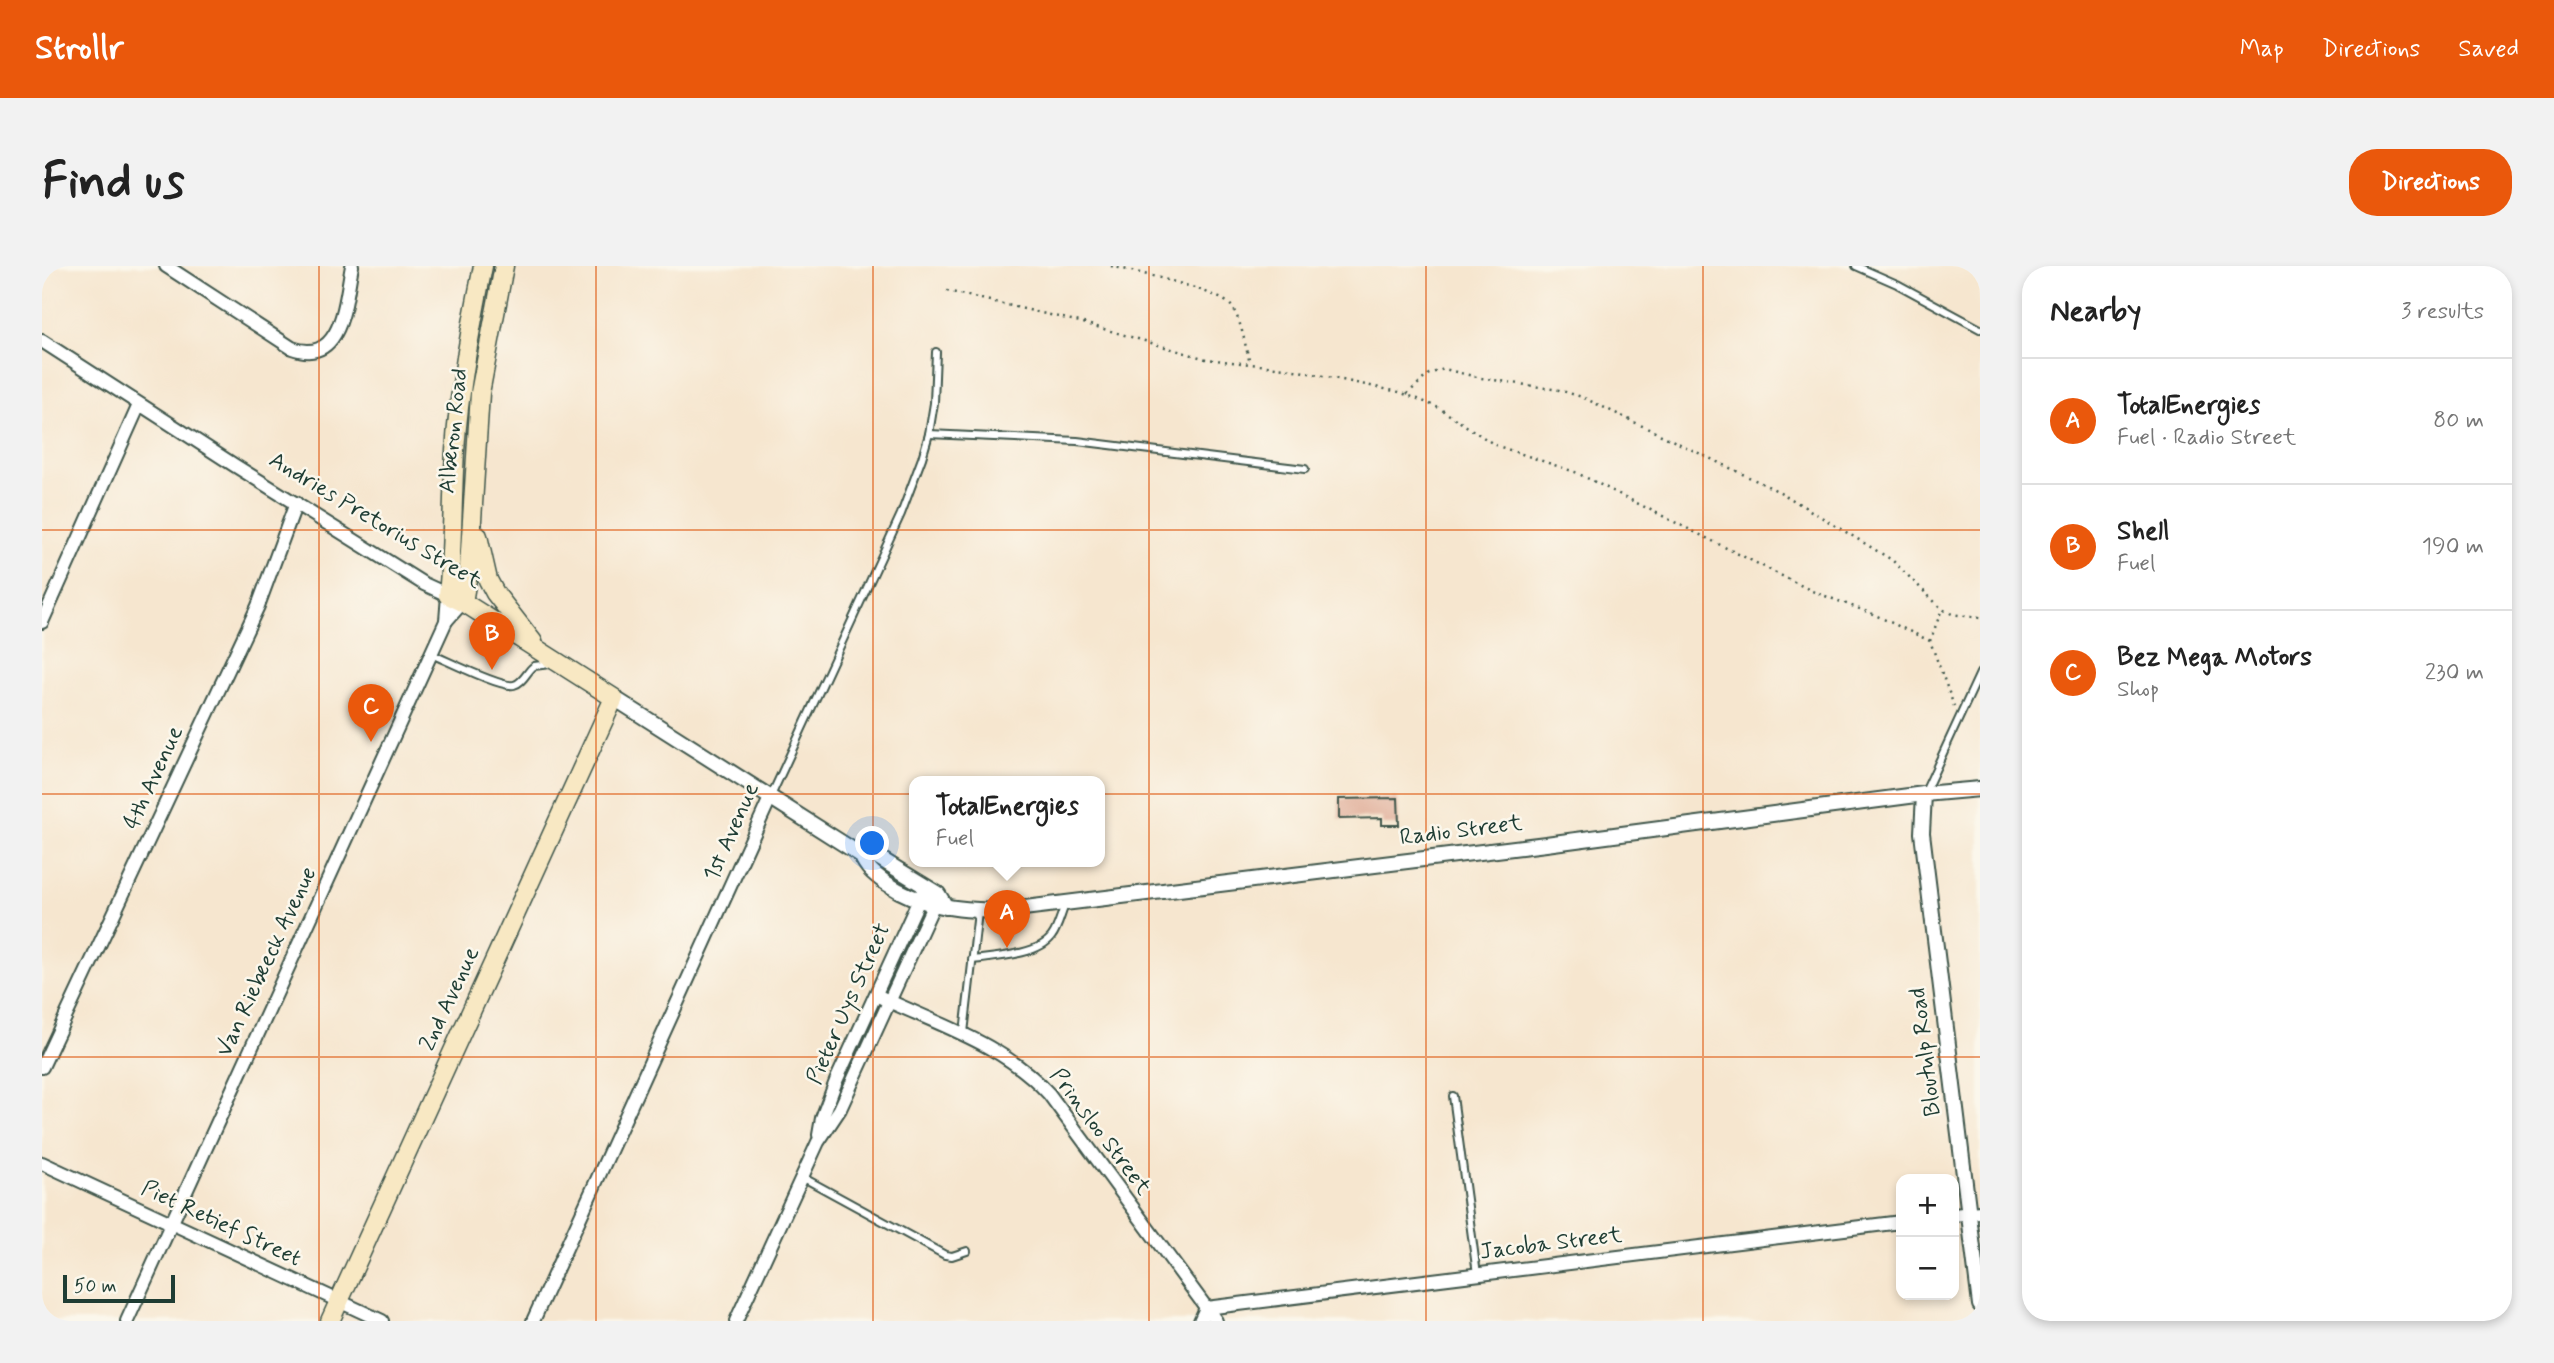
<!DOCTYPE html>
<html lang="en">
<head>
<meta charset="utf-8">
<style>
	:root { --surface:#fff; --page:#f2f2f2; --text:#222; --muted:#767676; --line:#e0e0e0; --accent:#ea580c }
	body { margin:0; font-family:Mynerve,sans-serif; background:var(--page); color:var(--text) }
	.controls { position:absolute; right:21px; bottom:21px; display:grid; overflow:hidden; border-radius:14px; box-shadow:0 4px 10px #0003 }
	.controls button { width:63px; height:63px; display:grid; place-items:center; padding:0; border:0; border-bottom:2px solid var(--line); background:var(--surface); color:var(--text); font:35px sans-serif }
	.scale { position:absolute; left:21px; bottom:18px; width:112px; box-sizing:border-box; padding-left:7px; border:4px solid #1f3d34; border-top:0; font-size:19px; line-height:24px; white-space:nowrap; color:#1f3d34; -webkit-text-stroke:5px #fbf7ec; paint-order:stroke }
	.you { position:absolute; left:831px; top:578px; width:24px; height:24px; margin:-18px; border:5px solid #fff; border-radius:50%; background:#1a73e8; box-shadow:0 0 0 10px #1a73e833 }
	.badge { display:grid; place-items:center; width:46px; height:46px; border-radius:50%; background:var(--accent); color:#fff; font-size:23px; font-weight:700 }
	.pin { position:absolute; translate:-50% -58px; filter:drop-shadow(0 2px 4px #0008) }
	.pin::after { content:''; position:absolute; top:37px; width:24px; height:21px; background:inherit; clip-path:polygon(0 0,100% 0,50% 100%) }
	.popup { position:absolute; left:867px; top:510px; width:196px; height:91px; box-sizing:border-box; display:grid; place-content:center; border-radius:14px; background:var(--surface); filter:drop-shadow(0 2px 5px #0005); font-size:23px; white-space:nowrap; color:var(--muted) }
	.popup b { font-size:26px; color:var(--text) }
	.popup::after { content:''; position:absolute; left:50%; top:100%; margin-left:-14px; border:14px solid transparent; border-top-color:var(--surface) }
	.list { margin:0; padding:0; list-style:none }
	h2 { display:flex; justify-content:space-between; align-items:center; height:91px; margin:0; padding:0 28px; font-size:30px }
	h2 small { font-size:23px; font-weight:400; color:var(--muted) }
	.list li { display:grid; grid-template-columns:46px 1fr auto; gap:21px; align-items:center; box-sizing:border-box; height:126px; padding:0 28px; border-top:2px solid var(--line) }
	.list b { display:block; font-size:26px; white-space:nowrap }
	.list p { margin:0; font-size:23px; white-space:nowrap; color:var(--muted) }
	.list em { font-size:23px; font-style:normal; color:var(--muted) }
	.map { position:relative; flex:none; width:1938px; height:1055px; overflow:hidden; border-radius:28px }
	header { display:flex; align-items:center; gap:42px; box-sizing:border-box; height:98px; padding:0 35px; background:var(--accent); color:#fff }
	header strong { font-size:33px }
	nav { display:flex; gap:38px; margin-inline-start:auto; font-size:24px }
	.intro { display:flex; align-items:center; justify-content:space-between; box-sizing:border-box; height:168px; padding:0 42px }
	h1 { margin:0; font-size:49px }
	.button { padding:18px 32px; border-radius:28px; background:var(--accent); color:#fff; font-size:24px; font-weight:700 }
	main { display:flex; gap:42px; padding:0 42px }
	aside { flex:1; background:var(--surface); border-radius:28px; box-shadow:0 4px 10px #0003 }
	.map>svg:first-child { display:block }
	.building { fill:#e2b39f }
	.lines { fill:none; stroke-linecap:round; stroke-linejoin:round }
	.service-casing { stroke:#3f564b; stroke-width:10 }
	.minor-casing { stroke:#3f564b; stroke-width:16 }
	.tertiary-casing { stroke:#3f564b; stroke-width:18 }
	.secondary-casing { stroke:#3f564b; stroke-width:21 }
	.path { stroke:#3f564b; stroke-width:2.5; stroke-dasharray:2 5; stroke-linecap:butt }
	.service { stroke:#fff; stroke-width:6 }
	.minor { stroke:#fff; stroke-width:12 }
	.tertiary { stroke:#fff; stroke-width:14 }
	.secondary { stroke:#f8e8c3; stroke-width:18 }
	.grid { fill:none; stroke:#de580e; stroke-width:2; stroke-opacity:0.55 }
	.labels { text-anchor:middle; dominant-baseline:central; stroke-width:5; stroke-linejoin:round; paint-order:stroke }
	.street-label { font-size:23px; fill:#1f3d34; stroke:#fbf7ec }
</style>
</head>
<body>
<header>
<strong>Strollr</strong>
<nav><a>Map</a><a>Directions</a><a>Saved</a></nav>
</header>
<div class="intro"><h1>Find us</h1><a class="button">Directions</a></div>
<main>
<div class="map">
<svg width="1938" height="1055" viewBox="0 0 1938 1055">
	<rect width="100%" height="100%" fill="#fbf7ec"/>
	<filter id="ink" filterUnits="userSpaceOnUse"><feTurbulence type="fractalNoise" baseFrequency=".0143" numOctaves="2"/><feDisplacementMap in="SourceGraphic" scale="14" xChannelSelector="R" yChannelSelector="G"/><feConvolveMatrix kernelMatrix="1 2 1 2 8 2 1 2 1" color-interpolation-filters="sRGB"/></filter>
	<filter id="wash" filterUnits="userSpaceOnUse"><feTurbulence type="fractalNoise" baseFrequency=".00686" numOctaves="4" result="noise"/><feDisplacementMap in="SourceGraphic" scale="28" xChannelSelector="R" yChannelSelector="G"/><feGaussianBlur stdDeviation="1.57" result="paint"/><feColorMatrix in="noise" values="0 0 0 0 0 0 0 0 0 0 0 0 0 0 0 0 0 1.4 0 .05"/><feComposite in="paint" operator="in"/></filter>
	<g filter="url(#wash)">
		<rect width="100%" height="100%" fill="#f6e6cf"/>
		<g id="blocks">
			<polygon class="building" points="1356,532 1357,559 1340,559 1340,552 1297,553 1297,533"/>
		</g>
	</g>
	<g filter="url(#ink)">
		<use href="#blocks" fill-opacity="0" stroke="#3f564b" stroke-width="2"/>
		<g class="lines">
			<g class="service-casing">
				<g id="service">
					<polyline points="1814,0 1855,18 1938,63"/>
					<polyline points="887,168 1035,175 1263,203"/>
					<path d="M389 388C404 394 459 422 472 419 481 417 485 405 492 400L508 398"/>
					<polyline points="1883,526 1938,407"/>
					<polyline points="729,530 859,248 880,192 887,168 892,137 894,86"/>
					<path d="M930 694C952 691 997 689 1010 670 1016 662 1019 648 1023 639"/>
					<polyline points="922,767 936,646"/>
					<polyline points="1411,830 1435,1008"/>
					<polyline points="760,911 903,989 910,990 925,985"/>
				</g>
			</g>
			<g class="minor-casing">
				<g id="minor">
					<path d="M124 0 250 82C301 100 303 34 310 0"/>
					<polyline points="0,75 192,199 382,318 406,329 404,355"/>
					<polyline points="0,356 97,139"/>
					<path d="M834 729C894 758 961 777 1007 828L1174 1055"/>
					<polyline points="0,801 216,340 254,237"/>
					<polyline points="777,869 780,852 794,815 881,625"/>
					<polyline points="0,897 340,1055"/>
					<polyline points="1912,949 1938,946"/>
					<polyline points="85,1055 404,355 421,336"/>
					<polyline points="491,1055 729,530"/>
					<polyline points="694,1055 776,876 798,843 896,629"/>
					<polyline points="1158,1055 1164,1042 1859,956"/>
				</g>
			</g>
			<g class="tertiary-casing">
				<g id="tertiary">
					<polyline points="572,432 819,589 834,590 855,603 896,628 904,641"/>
					<polyline points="1882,528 1880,567 1938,1039"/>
					<path d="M819 589C825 603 832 608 844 617 879 641 917 644 958 645L1504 578 1882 528 1938 523"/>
				</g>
			</g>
			<g class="secondary-casing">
				<g id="secondary">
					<polyline points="436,270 446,314 453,327 491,376"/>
					<polyline points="421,336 427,302 438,127 462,0"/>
					<path d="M288 1055 572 432 421 336 406 329C411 281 410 233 413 185 417 122 429 61 441 0"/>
				</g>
			</g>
			<g class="path">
				<path d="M1069 0C1092 6 1179 24 1190 41 1200 56 1203 80 1208 97"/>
				<polyline points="905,25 1038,56 1164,93 1243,102 1357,126 1376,133 1397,142 1453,179 1533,206 1770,325 1831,348 1888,375 1912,440"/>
				<polyline points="1365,128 1387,108 1402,103 1439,112 1517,124 1540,131 1738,226 1850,294 1900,343 1910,348 1938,352"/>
				<polyline points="1888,375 1900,343"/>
			</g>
			<use href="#service" class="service"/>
			<use href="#minor" class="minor"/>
			<use href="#tertiary" class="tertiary"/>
			<use href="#secondary" class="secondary"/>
		</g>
	</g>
	<path class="grid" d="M277 0V1055M554 0V1055M831 0V1055M1107 0V1055M1384 0V1055M1661 0V1055M0 264H1938M0 528H1938M0 791H1938"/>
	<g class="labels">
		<g class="street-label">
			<text transform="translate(412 165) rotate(-84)">Alberon Road</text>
			<text transform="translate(333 255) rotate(31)">Andries Pretorius Street</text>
			<text transform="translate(112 512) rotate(-65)">4th Avenue</text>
			<text transform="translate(1419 565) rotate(-7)">Radio Street</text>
			<text transform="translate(690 566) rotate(-66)">1st Avenue</text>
			<text transform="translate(225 696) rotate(-65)">Van Riebeeck Avenue</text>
			<text transform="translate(408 733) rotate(-65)">2nd Avenue</text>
			<text transform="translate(807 738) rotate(-66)">Pieter Uys Street</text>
			<text transform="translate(1884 786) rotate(-97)">Bloutulp Road</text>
			<text transform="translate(1058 866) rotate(53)">Prinsloo Street</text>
			<text transform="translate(179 958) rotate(25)">Piet Retief Street</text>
			<text transform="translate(1509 978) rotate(-7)">Jacoba Street</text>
		</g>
	</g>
</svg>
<div class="controls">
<button>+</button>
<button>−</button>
</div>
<div class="scale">50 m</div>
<div class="you"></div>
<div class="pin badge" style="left:965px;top:682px">A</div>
<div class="popup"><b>TotalEnergies</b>Fuel</div>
<div class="pin badge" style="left:450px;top:404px">B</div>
<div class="pin badge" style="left:329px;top:476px">C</div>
</div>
<aside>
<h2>Nearby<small>3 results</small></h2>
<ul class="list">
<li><span class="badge">A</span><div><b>TotalEnergies</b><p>Fuel · Radio Street</p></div><em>80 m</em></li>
<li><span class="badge">B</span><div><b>Shell</b><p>Fuel</p></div><em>190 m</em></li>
<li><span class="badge">C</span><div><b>Bez Mega Motors</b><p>Shop</p></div><em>230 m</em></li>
</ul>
</aside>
</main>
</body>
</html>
